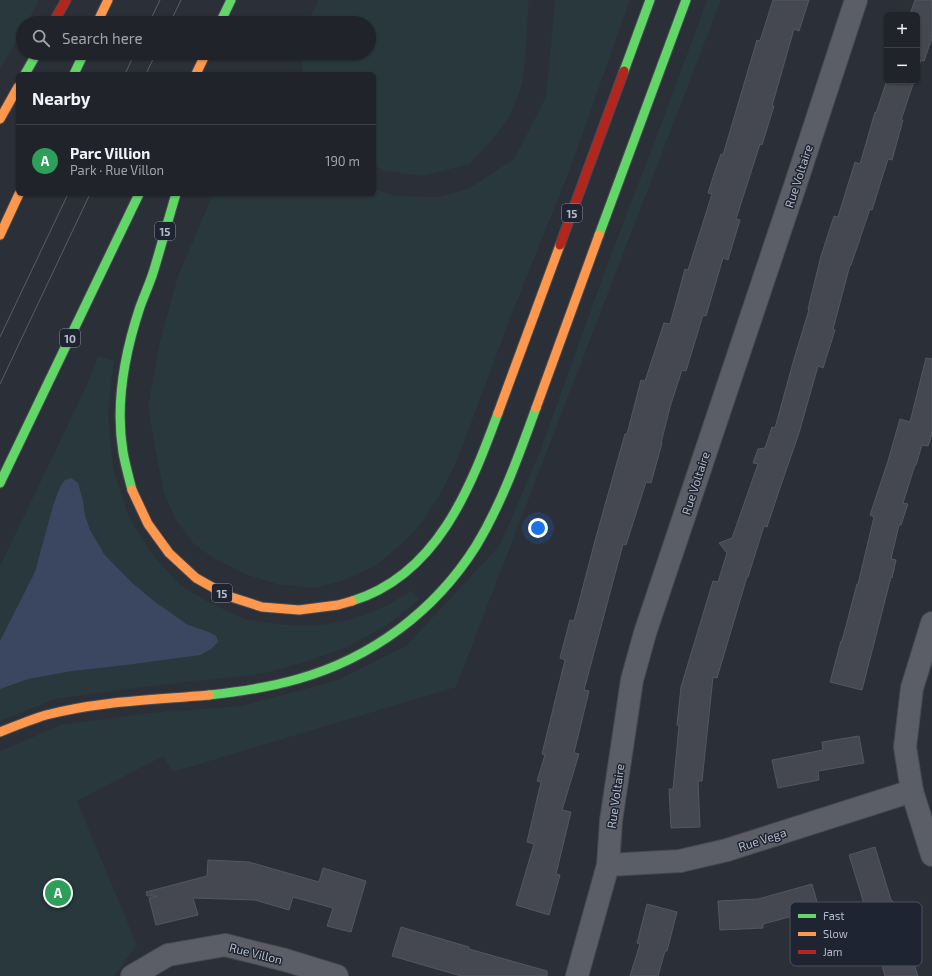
<!DOCTYPE html>
<html lang="en">
<head>
<meta charset="utf-8">
<style>
	:root { --surface:#20232a; --page:#282b32; --text:#f1f3f6; --muted:#a2a4a8; --line:#3d4047; --accent:#ea580c }
	body { margin:0; font-family:"Exo 2",sans-serif; background:var(--page); color:var(--text) }
	.controls { position:absolute; right:12px; top:12px; display:grid; overflow:hidden; border-radius:6px; box-shadow:0 1px 3px #0004 }
	.controls button { width:36px; height:36px; display:grid; place-items:center; padding:0; border:0; border-bottom:1px solid var(--line); background:var(--surface); color:var(--text); font:20px sans-serif }
	.you { position:absolute; left:538px; top:528px; width:14px; height:14px; margin:-10px; border:3px solid #fff; border-radius:50%; background:#1a73e8; box-shadow:0 0 0 6px #1a73e833 }
	.badge { display:grid; place-items:center; width:26px; height:26px; border-radius:50%; background:var(--accent); color:#fff; font-size:13px; font-weight:700 }
	.pin { position:absolute; translate:-50% -50%; border:2px solid #fff; box-shadow:0 1px 4px #0006 }
	.list { margin:0; padding:0; list-style:none }
	h2 { display:flex; justify-content:space-between; align-items:center; height:52px; margin:0; padding:0 16px; font-size:17px }
	h2 small { font-size:13px; font-weight:400; color:var(--muted) }
	.list li { display:grid; grid-template-columns:26px 1fr auto; gap:12px; align-items:center; box-sizing:border-box; height:72px; padding:0 16px; border-top:1px solid var(--line) }
	.list b { display:block; font-size:15px; white-space:nowrap }
	.list p { margin:0; font-size:13px; white-space:nowrap; color:var(--muted) }
	.list em { font-size:13px; font-style:normal; color:var(--muted) }
	.icon { flex:none; width:22px; height:22px; fill:none; stroke:currentColor; stroke-width:2; stroke-linecap:round; stroke-linejoin:round }
	.map { position:relative; flex:none; width:932px; height:976px; overflow:hidden }
	.search { position:absolute; background:var(--surface); box-shadow:0 1px 3px #0004; left:16px; top:16px; width:360px; height:44px; display:flex; align-items:center; gap:10px; box-sizing:border-box; padding:0 14px; border-radius:22px; color:var(--muted); font-size:15px }
	.panel { position:absolute; background:var(--surface); box-shadow:0 1px 3px #0004; left:16px; top:72px; width:360px; height:124px; border-radius:6px }
	.map>svg:first-child { display:block }
	.green { fill:#28383d }
	.water { fill:#3b4760 }
	.building { fill:#454850; stroke:#53575f }
	.lines { fill:none; stroke-linecap:round; stroke-linejoin:round }
	.street-casing { stroke:#474a51; stroke-width:24 }
	.fast-casing { stroke:#484b53; stroke-width:11 }
	.slow-casing { stroke:#484b53; stroke-width:11 }
	.jam-casing { stroke:#484b53; stroke-width:11 }
	.street { stroke:#5b5e66; stroke-width:22 }
	.fast { stroke:#63d668; stroke-width:9 }
	.slow { stroke:#ff974d; stroke-width:9 }
	.jam { stroke:#b3261e; stroke-width:9 }
	.tram { stroke:#5a5d64; stroke-width:1 }
	.labels { text-anchor:middle; dominant-baseline:central; stroke-width:3; stroke-linejoin:round; paint-order:stroke }
	.shield { fill:#1f2432; stroke:#898e9b; stroke-width:1 }
	.shield-label { font-size:11px; font-weight:bold; fill:#b6bbc8 }
	.street-label { font-size:12px; fill:#b6bbc8; stroke:#1f2432 }
	.key { fill:#1f2432; stroke:#4c515f; stroke-width:1 }
	.key-label { font-size:11px; fill:#b6bbc8 }
</style>
</head>
<body>
<div class="map">
<svg width="932" height="976" viewBox="0 0 932 976">
	<rect width="100%" height="100%" fill="#2b2f38"/>
	<g class="green">
		<polygon points="0,0 39,0 27,23 23,23 23,30 0,69"/>
		<polygon points="318,0 529,0 525,60 522,84 515,104 507,120 493,139 469,164 423,176 386,171 374,166 374,74 302,74 303,53 369,53 369,23 308,23"/>
		<polygon points="555,0 630,0 570,169 511,316 456,463 438,498 417,529 397,548 375,566 342,581 314,588 280,585 247,575 213,558 193,543 176,520 164,493 155,449 148,406 160,341 178,276 213,194 374,194 374,189 396,196 437,197 468,189 514,159 546,97"/>
		<polygon points="707,0 721,0 456,687 173,772 163,756 77,801 137,945 114,976 0,976 0,751 61,725 148,713 241,706 338,680 406,646 500,545 540,451 609,260 665,114"/>
		<polygon points="98,356 114,361 108,414 113,468 129,518 153,555 180,585 210,603 245,619 286,625 321,625 353,619 386,606 411,591 419,600 390,623 348,647 305,662 262,674 151,686 55,699 0,721 0,566 86,387"/>
	</g>
	<polygon class="water" points="71,478 78,483 83,501 85,516 90,530 104,554 131,582 155,602 188,625 209,632 216,636 218,642 211,649 200,655 126,665 72,671 28,679 0,689 0,641 35,572 53,506 60,487 65,480"/>
	<g class="building">
		<polygon points="773,0 809,0 799,31 794,29 772,106 774,106 762,145 760,144 736,219 740,220 728,260 723,258 706,316 703,315 686,371 682,370 670,407 661,443 662,443 651,483 646,482 626,545 623,544 584,690 589,691 574,753 579,754 562,810 571,812 556,874 560,875 549,915 516,905 534,844 527,842 541,782 537,781 545,755 542,754 565,660 560,658 570,620 574,621 596,537 625,434 627,434 641,380 645,381 664,323 670,324 685,269 688,270 712,194 708,193 714,174 721,154 723,155 757,40 760,41"/>
		<polygon points="915,0 932,0 932,38 924,61 921,60 917,71 917,15 909,15 909,14 910,14"/>
		<polygon points="887,80 887,81 914,81 901,120 903,120 892,160 888,159 872,210 870,209 851,265 850,265 833,329 835,330 823,368 818,366 799,433 780,488 767,527 764,526 748,577 747,577 717,678 713,677 702,781 698,781 700,827 671,828 669,789 673,789 679,726 677,725 681,687 713,581 718,582 727,553 719,543 732,538 758,464 753,463 758,449 765,448 772,427 775,428 794,359 809,310 808,309 821,256 834,216 838,217 855,162 860,164 875,112 876,113"/>
		<polygon points="926,358 932,359 932,434 928,446 922,445 916,465 915,465 903,503 908,504 901,525 899,525 891,559 896,560 892,578 891,577 862,690 830,682 841,641 842,641 857,584 858,584 874,517 870,515 888,461 900,419 910,422"/>
		<polygon points="859,736 864,763 818,771 819,780 778,788 772,760 823,750 822,742"/>
		<polygon points="875,847 891,900 892,900 908,952 910,952 918,976 885,976 881,962 882,962 849,855"/>
		<polygon points="208,860 249,862 319,882 323,868 366,881 351,932 327,926 333,908 293,897 289,910 255,900 193,898 198,915 156,925 149,898 157,896 147,896 146,892 207,876"/>
		<polygon points="812,884 819,909 763,924 763,928 720,930 718,901 758,899"/>
		<polygon points="647,904 677,912 667,951 665,951 658,976 630,976 640,944 637,943"/>
		<polygon points="401,927 469,947 469,949 547,971 547,976 461,976 392,956"/>
	</g>
	<g class="lines">
		<g class="street-casing">
			<g id="street">
				<polyline points="932,623 912,688 905,747 912,791 932,855"/>
				<polyline points="608,865 680,861 727,850 912,791"/>
				<polyline points="132,976 168,955 225,945 285,960 337,976"/>
				<polyline points="577,976 608,865 611,821 632,680 645,633 797,180 856,0"/>
			</g>
		</g>
		<g class="fast-casing">
			<g id="fast">
				<polyline points="220,23 231,0"/>
				<polyline points="624,71 650,0"/>
				<polyline points="25,74 37,53"/>
				<polyline points="74,74 84,53"/>
				<polyline points="599,235 686,0"/>
				<polyline points="0,483 139,194"/>
				<path d="M132 490C129 478 125 464 123 452 115 404 125 352 140 307 144 296 149 285 153 273 161 247 168 220 176 194"/>
				<path d="M352 601C437 575 470 489 498 413"/>
				<path d="M209 695C238 692 270 687 298 679 372 658 435 611 476 546 502 503 519 455 536 408"/>
			</g>
		</g>
		<g class="slow-casing">
			<g id="slow">
				<polyline points="97,23 108,0"/>
				<polyline points="196,74 206,53"/>
				<polyline points="0,119 18,87"/>
				<polyline points="0,235 19,194"/>
				<polyline points="536,408 599,235"/>
				<polyline points="498,413 560,245"/>
				<polyline points="132,490 148,524 169,553 196,578 228,596 262,607 299,610 338,605 352,601"/>
				<path d="M0 732C15 726 30 720 46 715 99 701 154 700 209 695"/>
			</g>
		</g>
		<g class="jam-casing">
			<g id="jam">
				<polyline points="53,23 66,0"/>
				<polyline points="560,245 624,71"/>
			</g>
		</g>
		<use href="#street" class="street"/>
		<use href="#fast" class="fast"/>
		<use href="#slow" class="slow"/>
		<use href="#jam" class="jam"/>
		<g class="tram">
			<polyline points="149,23 160,0"/>
			<polyline points="170,23 181,0"/>
			<polyline points="125,74 135,53"/>
			<polyline points="146,74 156,53"/>
			<polyline points="0,337 68,194"/>
			<polyline points="0,384 90,194"/>
		</g>
	</g>
	<g class="labels">
		<g class="shield">
			<rect x="562" y="204" width="20" height="18" rx="3"/>
			<rect x="155" y="222" width="20" height="18" rx="3"/>
			<rect x="60" y="329" width="20" height="18" rx="3"/>
			<rect x="212" y="584" width="20" height="18" rx="3"/>
		</g>
		<g class="shield-label">
			<text x="572" y="213">15</text>
			<text x="165" y="231">15</text>
			<text x="70" y="338">10</text>
			<text x="222" y="593">15</text>
		</g>
		<g class="street-label">
			<text transform="translate(798 176) rotate(-72)">Rue Voltaire</text>
			<text transform="translate(695 483) rotate(-72)">Rue Voltaire</text>
			<text transform="translate(615 796) rotate(-82)">Rue Voltaire</text>
			<text transform="translate(762 839) rotate(-18)">Rue Vega</text>
			<text transform="translate(256 953) rotate(14)">Rue Villon</text>
		</g>
	</g>
	<rect x="790" y="902" width="132" height="64" rx="6" class="key"/>
	<rect x="798" y="914" width="18" height="4" fill="#63d668"/>
	<rect x="798" y="932" width="18" height="4" fill="#ff974d"/>
	<rect x="798" y="950" width="18" height="4" fill="#b3261e"/>
	<g class="key-label">
		<text x="823" y="920">Fast</text>
		<text x="823" y="938">Slow</text>
		<text x="823" y="956">Jam</text>
	</g>
</svg>
<div class="controls">
<button>+</button>
<button>−</button>
</div>
<div class="you"></div>
<div class="pin badge" style="left:58px;top:893px;background:#2e9e5b">A</div>
<div class="search"><svg class="icon" aria-label="search" viewBox="0 0 24 24"><circle cx="10" cy="10" r="6"/><path d="M15 15l6 6"/></svg>Search here</div>
<section class="panel">
<h2>Nearby<small></small></h2>
<ul class="list">
<li><span class="badge" style="background:#2e9e5b">A</span><div><b>Parc Villion</b><p>Park · Rue Villon</p></div><em>190 m</em></li>
</ul>
</section>
</div>
</body>
</html>
